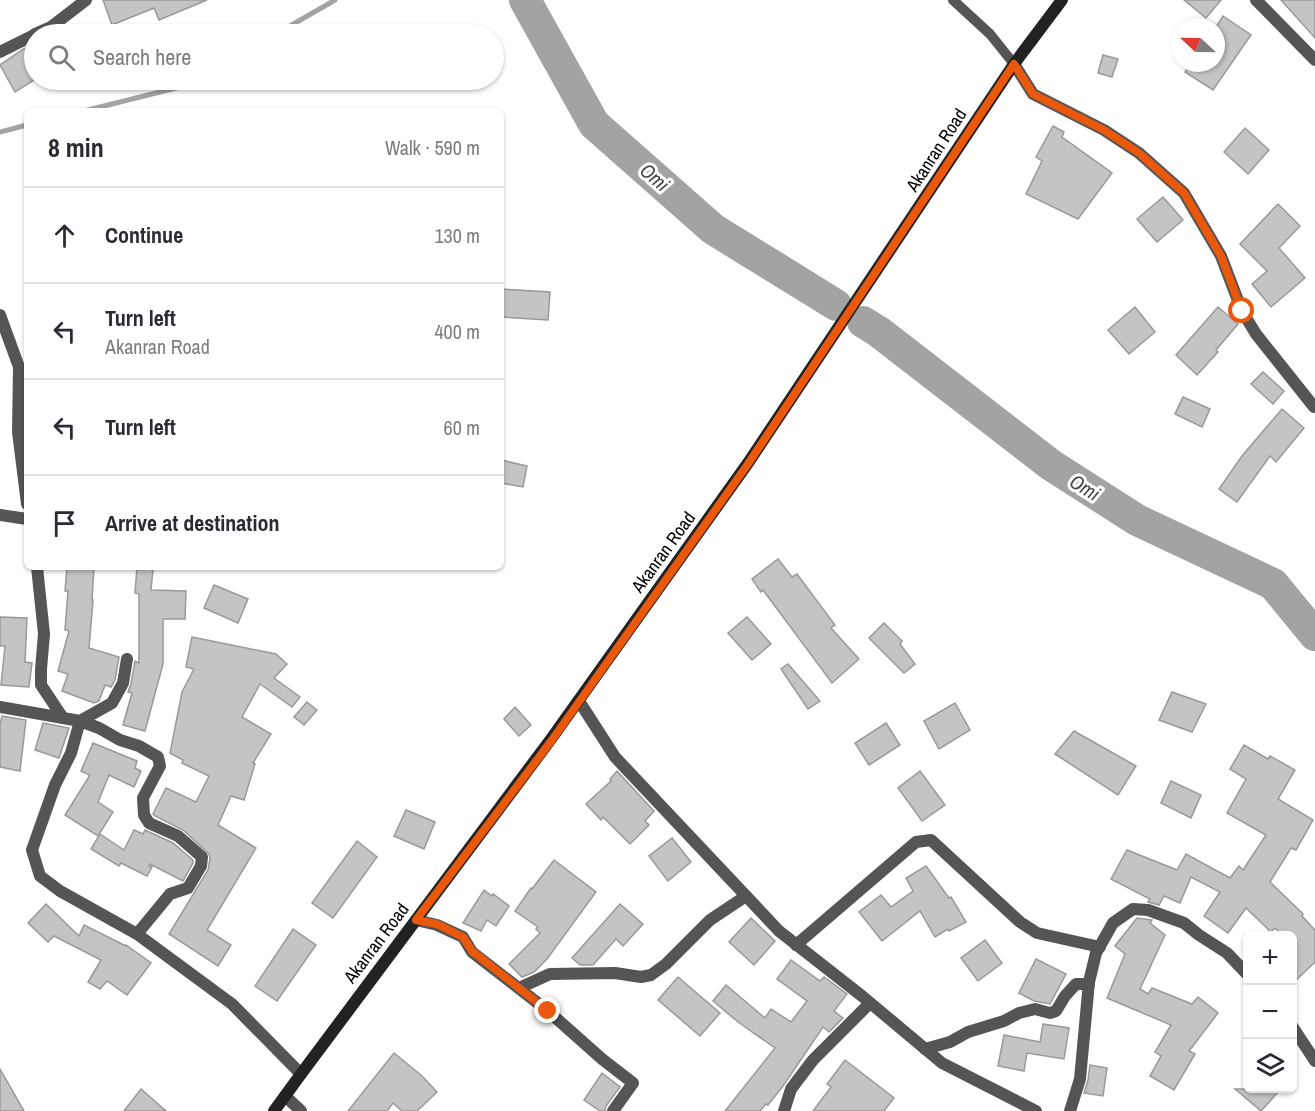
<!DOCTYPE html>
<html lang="en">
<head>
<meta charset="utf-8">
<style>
	:root { --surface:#fff; --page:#f7f7f7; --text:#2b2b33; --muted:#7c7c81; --line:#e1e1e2 }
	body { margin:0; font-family:"Archivo Narrow",sans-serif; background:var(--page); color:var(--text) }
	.controls { position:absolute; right:18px; bottom:18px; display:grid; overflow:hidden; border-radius:9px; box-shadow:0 2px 4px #0004 }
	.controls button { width:54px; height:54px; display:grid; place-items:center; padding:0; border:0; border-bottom:2px solid var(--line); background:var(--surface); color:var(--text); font:30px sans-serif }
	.compass { position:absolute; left:1171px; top:18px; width:54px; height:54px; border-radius:50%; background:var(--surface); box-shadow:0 2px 4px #0004; rotate:292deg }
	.stop { position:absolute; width:18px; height:18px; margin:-14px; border:4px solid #ea580c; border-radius:50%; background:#fff }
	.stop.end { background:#ea580c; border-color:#fff; box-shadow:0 2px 6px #0008 }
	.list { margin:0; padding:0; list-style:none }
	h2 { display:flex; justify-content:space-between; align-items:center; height:78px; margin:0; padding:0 24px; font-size:26px }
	h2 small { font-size:20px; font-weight:400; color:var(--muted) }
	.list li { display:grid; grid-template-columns:39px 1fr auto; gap:18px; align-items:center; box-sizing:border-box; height:96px; padding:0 24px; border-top:2px solid var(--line) }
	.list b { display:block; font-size:22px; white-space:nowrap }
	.list p { margin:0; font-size:20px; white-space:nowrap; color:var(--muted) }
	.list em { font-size:20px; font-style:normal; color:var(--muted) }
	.icon { flex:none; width:33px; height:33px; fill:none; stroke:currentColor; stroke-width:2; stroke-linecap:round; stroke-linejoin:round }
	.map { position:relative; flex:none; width:1315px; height:1111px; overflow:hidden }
	.search { position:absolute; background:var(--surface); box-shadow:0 2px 4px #0004; left:24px; top:24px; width:480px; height:66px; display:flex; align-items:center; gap:15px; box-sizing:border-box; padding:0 21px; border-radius:33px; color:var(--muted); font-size:22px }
	.panel { position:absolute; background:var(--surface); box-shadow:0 2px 4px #0004; left:24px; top:108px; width:480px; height:462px; border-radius:9px }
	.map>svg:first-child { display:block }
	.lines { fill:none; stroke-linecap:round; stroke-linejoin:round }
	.stream { stroke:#a3a3a3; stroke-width:5 }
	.river { stroke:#a3a3a3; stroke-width:32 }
	.building { fill:#c4c4c4; stroke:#999; stroke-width:1.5 }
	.service { stroke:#555; stroke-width:10 }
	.minor { stroke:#555; stroke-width:12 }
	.secondary { stroke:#222; stroke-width:12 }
	.route { stroke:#ea580c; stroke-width:8 }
	.labels { text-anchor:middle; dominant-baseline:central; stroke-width:6; stroke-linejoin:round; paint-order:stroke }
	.street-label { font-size:18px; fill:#000; stroke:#fff }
	.water-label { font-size:20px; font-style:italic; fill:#444; stroke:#fff }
</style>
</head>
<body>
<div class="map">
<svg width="1315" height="1111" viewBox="0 0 1315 1111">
	<rect width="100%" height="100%" fill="#fff"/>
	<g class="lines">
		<g class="stream">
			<polyline points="276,34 335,0"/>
			<polyline points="84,111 192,84 200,80"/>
			<polyline points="0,132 27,125"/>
		</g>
		<g class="river">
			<polyline points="525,0 594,124 713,229 836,305"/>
			<polyline points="863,322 879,332 1051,465 1137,520 1273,584 1315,635"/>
		</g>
	</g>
	<g class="building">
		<polygon points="103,0 207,0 159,20 154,8 112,25"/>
		<polygon points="1184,0 1221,0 1206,18"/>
		<polygon points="1281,0 1315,0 1315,38"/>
		<polygon points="1223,16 1251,35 1213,90 1185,72 1191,63 1216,63 1216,27"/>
		<polygon points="34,44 34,80 15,92 0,65 22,50"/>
		<polygon points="1103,55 1118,59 1112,77 1098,73"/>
		<polygon points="1053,126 1064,132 1062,137 1112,173 1078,219 1026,194 1042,161 1036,157"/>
		<polygon points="1245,128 1269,150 1248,174 1224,152"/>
		<polygon points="1163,197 1183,220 1157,242 1137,219"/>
		<polygon points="1278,204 1300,226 1279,248 1305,278 1271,307 1252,284 1267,271 1240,244"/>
		<polygon points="501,289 550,292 548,320 501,317"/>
		<polygon points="1135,307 1155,332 1129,354 1108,330"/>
		<polygon points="1218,307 1238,324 1216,350 1218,352 1197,375 1176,355"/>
		<polygon points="1263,372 1284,391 1273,404 1251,384"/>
		<polygon points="1183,397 1210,409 1202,427 1175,414"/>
		<polygon points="1282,409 1304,428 1276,462 1270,456 1237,502 1219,489 1242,456"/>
		<polygon points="501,460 527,466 523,487 501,483"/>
		<polygon points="778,559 792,577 797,574 835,625 831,628 859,659 832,683 763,590 761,592 752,579"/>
		<polygon points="67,567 94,567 92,600 93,600 89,648 119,657 115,680 111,687 105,685 99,701 94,703 62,691 68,674 58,671 69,631 65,630 68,591 65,591"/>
		<polygon points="137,567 153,569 151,590 186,591 185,619 163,619 163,664 145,731 123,725 132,693 128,692 131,684 135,661 139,663 139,594 135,593"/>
		<polygon points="214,585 248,599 238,623 204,608"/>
		<polygon points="0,617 27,618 25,662 32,663 29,687 1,685 5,646 0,646"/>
		<polygon points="747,617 771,644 752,660 728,633"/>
		<polygon points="884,623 902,641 900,644 915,664 904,673 869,638"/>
		<polygon points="192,637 276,654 287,664 274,678 300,697 292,707 260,684 242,717 271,734 253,763 255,764 244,800 231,796 218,825 256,848 207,930 231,945 218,966 169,934 208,870 210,858 209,854 183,830 155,816 153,814 166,788 196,802 209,776 182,763 183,760 170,753 182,692 194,669 186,667"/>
		<polygon points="788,664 820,701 808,709 781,669"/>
		<polygon points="1172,692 1206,704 1192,732 1159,720"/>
		<polygon points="307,702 317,710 304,725 294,717"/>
		<polygon points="955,703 970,730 939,749 924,721"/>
		<polygon points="515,707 531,725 519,736 504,719"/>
		<polygon points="2,716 26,720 20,771 0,767 0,724"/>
		<polygon points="43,723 69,728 59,758 35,750"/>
		<polygon points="886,723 900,745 869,765 855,743"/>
		<polygon points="1074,731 1136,766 1118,795 1055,754"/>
		<polygon points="93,743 137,761 135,768 141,771 134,787 109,775 98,802 113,812 98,836 65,815 90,775 81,771"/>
		<polygon points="1244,745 1268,759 1270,756 1295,770 1278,799 1313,820 1296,850 1291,848 1270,882 1303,914 1302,916 1315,930 1315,962 1293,983 1293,936 1283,936 1275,928 1271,932 1246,908 1228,933 1204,916 1220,892 1191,877 1180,903 1164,896 1159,905 1148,902 1150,899 1111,879 1127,850 1177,870 1186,854 1230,878 1239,866 1243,870 1266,835 1227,813 1246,779 1230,769"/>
		<polygon points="617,771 654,811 645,821 649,825 630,844 603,817 601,820 586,804 611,781 610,779"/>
		<polygon points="920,771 945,805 922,821 898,788"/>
		<polygon points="1171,781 1201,795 1191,818 1161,803"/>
		<polygon points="406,810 435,822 424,849 394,836"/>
		<polygon points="134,830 143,834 145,830 173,843 193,860 193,863 183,881 150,864 149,866 152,867 147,876 121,863 119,866 91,849 100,834 124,850"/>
		<polygon points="672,838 691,862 668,881 649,856"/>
		<polygon points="357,841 377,857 333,918 312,903"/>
		<polygon points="554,860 596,892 547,959 534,972 522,977 509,964 540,933 536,929 538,927 515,911 531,888 532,889"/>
		<polygon points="926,866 949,898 951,897 966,922 949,931 948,929 935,937 920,911 882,941 859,912 881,895 891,907 913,891 906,878"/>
		<polygon points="484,890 492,896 493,894 509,906 496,926 487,920 481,931 463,923"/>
		<polygon points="46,904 79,936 84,925 126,946 126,945 151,963 127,995 107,981 100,989 88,982 101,960 54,936 48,942 28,923"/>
		<polygon points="620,904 643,924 623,946 616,939 593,965 580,965 572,958"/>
		<polygon points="751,918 775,941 754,965 729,942"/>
		<polygon points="1137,918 1152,920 1150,923 1165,935 1140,989 1148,994 1152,988 1192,1004 1198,997 1218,1013 1189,1051 1195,1054 1174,1090 1150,1076 1161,1056 1155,1052 1171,1025 1107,998 1125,954 1115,946"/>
		<polygon points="293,929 316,945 277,1001 255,986"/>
		<polygon points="985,940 1002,963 978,981 961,958"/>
		<polygon points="1036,959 1066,974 1050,1004 1034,1001 1019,993"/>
		<polygon points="791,960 820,981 824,977 847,994 834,1011 843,1018 829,1032 823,1027 783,1086 768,1105 766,1104 760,1111 725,1111 775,1048 738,1022 713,1001 726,985 765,1018 771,1009 791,1022 807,1001 777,979"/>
		<polygon points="678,977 720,1013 700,1036 658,1000"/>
		<polygon points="1043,1024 1069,1028 1064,1059 1027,1053 1024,1071 998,1066 1004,1035 1040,1042"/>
		<polygon points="394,1053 422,1076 437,1092 417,1111 402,1111 393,1103 387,1111 348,1111"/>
		<polygon points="845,1060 894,1098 884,1111 813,1111 831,1087 827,1084"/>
		<polygon points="1090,1065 1107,1068 1103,1096 1084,1093 1088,1080"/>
		<polygon points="0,1069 24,1111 0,1111"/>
		<polygon points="602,1073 620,1087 606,1106 605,1111 600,1111 584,1100"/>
		<polygon points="141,1089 166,1111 124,1111"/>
		<polygon points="1235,1089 1281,1089 1261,1111"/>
	</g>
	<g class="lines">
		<polyline class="service" points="953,0 990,34 1014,64"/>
		<g class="minor">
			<polyline points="1256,0 1315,60"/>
			<polyline points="35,34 51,27 86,0"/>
			<polyline points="0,52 34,35"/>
			<polyline points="1014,64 1033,94 1104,130 1139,153 1184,193 1221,256 1242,311 1256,334 1314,407"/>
			<polyline points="0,315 19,367 18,432 27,504"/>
			<polyline points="0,515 27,519"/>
			<polyline points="37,567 44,634 41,669 41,685 63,718"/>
			<polyline points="579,701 615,757 779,931 862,996 942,1063 1036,1111"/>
			<polyline points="0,707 80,721 112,703 123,683 127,659"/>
			<polyline points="416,920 437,925 463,937 472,952 548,1011 602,1059 633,1083 613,1111"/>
			<polyline points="137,934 170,894 188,888 201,866 202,857 178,836 149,823 144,815 143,798 160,766 158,757 139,746 120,740 99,728 80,721 71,753 55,785 32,850 40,876 60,891 137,934 232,1004 301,1074"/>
			<polyline points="796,945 916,842 931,840 1020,922 1037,933 1100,947"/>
			<polyline points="519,988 550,974 615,973 641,977 651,975 666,964 710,920 746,896"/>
			<polyline points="1292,1026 1315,1061"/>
			<polyline points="925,1049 950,1042 968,1032 1004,1021 1019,1013 1035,1009 1050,1013 1056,1011 1065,996 1076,984 1089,984"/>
			<polyline points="285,1096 301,1111"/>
			<polyline points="784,1111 791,1089 813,1060 870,1003"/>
			<polyline points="1070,1111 1080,1079 1089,982 1096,953 1113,923 1133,909 1148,910 1184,923 1199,935 1227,953 1248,975"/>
		</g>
		<polyline class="secondary" points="274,1111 301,1074 551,739 748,463 1014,64 1062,0"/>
	</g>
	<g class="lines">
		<polyline class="route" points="548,1011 472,951 463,937 437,924 416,920 552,740 748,464 1014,64 1033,94 1104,130 1139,153 1184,193 1221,256 1242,311"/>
	</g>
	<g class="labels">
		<g class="street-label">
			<text transform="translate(936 150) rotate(-57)">Akanran Road</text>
			<text transform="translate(663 552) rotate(-54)">Akanran Road</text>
			<text transform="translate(376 943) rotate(-53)">Akanran Road</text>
		</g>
		<g class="water-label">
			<text transform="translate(655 177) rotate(41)">Omi</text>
			<text transform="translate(1085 487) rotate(32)">Omi</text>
		</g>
	</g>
</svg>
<div class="controls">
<button>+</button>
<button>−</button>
<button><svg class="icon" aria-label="layers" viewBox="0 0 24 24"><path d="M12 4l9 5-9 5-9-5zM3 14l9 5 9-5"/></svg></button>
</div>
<svg class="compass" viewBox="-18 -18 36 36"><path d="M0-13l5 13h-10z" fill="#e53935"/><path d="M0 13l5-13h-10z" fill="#7c7c81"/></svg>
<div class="stop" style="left:1242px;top:311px"></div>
<div class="stop end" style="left:548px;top:1011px"></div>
<div class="search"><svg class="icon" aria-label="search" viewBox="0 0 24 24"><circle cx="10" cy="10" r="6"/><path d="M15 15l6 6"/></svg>Search here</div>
<section class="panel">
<h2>8 min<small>Walk · 590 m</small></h2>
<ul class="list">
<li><svg class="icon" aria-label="ahead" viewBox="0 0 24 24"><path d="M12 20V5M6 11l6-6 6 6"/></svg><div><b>Continue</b></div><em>130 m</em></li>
<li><svg class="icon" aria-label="left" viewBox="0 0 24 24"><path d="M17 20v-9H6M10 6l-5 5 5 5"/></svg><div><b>Turn left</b><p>Akanran Road</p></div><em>400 m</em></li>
<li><svg class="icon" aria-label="left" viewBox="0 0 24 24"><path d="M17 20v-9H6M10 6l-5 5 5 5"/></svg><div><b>Turn left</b></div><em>60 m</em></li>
<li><svg class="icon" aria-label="arrive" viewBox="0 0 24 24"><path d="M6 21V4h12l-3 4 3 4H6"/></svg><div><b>Arrive at destination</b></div></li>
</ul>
</section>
</div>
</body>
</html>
